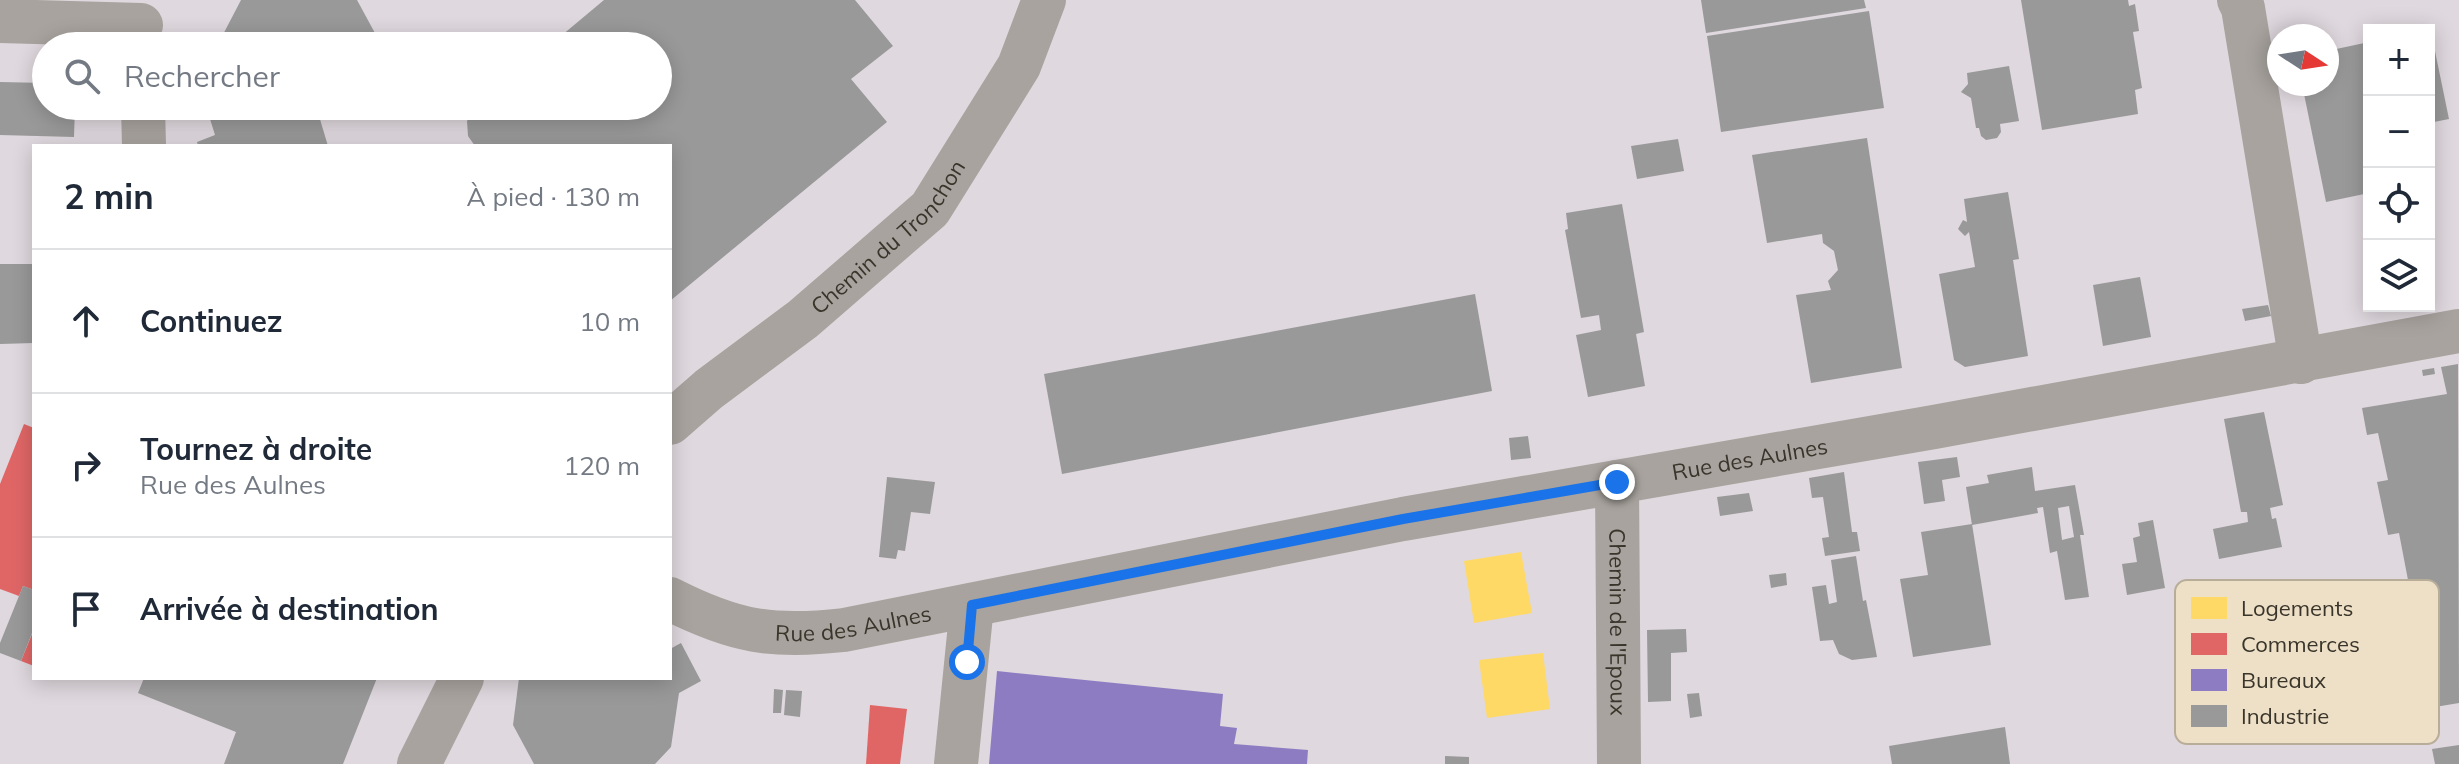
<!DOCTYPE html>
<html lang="fr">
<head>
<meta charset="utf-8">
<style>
	:root { --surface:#fff; --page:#f6f6f7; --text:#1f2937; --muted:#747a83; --line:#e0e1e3 }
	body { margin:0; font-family:Mulish,sans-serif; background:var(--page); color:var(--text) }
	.controls { position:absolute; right:24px; top:24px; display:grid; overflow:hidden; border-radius:0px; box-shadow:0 4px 20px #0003 }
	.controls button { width:72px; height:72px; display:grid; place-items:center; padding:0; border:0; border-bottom:2px solid var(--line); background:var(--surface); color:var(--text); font:40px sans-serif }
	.compass { position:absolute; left:2267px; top:24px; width:72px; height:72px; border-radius:50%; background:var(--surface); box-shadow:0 4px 20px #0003; rotate:102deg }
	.stop { position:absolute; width:24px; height:24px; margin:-18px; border:6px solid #1a73e8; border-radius:50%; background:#fff }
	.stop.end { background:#1a73e8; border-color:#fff; box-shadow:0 2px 8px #0008 }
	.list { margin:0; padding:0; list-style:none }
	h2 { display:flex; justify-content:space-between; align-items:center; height:104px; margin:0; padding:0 32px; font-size:34px }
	h2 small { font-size:26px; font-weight:400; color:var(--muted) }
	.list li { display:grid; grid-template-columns:52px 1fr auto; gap:24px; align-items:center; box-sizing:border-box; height:144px; padding:0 32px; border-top:2px solid var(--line) }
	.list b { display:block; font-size:30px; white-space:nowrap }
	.list p { margin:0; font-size:26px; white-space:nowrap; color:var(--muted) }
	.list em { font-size:26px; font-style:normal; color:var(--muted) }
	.icon { flex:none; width:44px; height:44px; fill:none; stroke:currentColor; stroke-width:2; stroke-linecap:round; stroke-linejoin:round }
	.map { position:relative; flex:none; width:2459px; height:764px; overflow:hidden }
	.search { position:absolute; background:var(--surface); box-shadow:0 4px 20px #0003; left:32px; top:32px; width:640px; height:88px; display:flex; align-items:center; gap:20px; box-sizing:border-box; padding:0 28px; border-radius:44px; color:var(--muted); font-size:30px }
	.panel { position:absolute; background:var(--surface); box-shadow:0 4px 20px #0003; left:32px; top:144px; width:640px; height:536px; border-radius:0px }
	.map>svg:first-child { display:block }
	.industrial { fill:#dfd8de; fill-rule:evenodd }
	.homes { fill:#ffd966 }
	.shops { fill:#e06666 }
	.offices { fill:#8e7cc3 }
	.industry { fill:#999; fill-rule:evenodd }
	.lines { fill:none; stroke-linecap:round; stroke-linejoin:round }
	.minor { stroke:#a8a39e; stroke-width:44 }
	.route { stroke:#1a73e8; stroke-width:10 }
	.labels { text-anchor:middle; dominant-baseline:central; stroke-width:8; stroke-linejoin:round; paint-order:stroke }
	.street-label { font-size:22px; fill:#3a352b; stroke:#eee0c7 }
	.key { fill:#eee0c7; stroke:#b8ad98; stroke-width:2 }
	.key-label { font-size:22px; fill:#3a352b }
</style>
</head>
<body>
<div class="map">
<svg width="2459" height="764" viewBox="0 0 2459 764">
	<rect width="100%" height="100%" fill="#e5ddd0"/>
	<path class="industrial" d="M0 0H2459V764H0ZM2369 30H2429V306H2369ZM2279 36H2327V84H2279ZM46 46H658V106H46ZM34 146H670V678H34Z"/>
	<g class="homes">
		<polygon points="1521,552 1532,613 1474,623 1464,561"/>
		<polygon points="1543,653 1550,709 1487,718 1479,660"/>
	</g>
	<g class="shops">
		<polygon points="24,424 34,428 34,590 23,586 19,596 0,589 0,484"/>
		<polygon points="34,629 34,666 21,661"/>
		<polygon points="870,705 907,709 900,764 866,764"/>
	</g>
	<polygon class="offices" points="997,671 1223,694 1220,726 1237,728 1234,744 1308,750 1307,764 989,764"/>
	<g class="industry">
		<polygon points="241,0 357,0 382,46 217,46"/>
		<polygon points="604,0 855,0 893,46 851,79 887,122 670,301 670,146 475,146 468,136 467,121 477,106 658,106 658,46 549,46"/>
		<polygon points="1701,0 1864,0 1866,8 1706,33"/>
		<polygon points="2021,0 2128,0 2129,6 2135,4 2139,31 2133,32 2142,88 2135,90 2138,114 2042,130"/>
		<polygon points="1869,11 1884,108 1721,132 1707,36"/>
		<polygon points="2430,27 2449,119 2429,123 2429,28"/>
		<polygon points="2369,42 2369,193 2326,202 2302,84 2327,84 2327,51"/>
		<polygon points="2009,66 2019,121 2000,124 2001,132 1997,138 1986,140 1981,136 1979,128 1976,128 1971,98 1961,92 1968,84 1967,73"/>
		<polygon points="0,82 46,83 46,106 75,106 74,137 0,135"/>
		<polygon points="206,106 316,106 328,146 198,146 197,142 215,135"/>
		<polygon points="1867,138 1902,368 1811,383 1796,295 1831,290 1828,281 1838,270 1834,251 1823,243 1822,234 1767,243 1752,155"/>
		<polygon points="1678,139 1684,171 1637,179 1631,146"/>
		<polygon points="2008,192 2019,259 2013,260 2028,356 1965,367 1954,360 1939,274 1975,267 1969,232 1965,236 1958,229 1963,220 1967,222 1964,199"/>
		<polygon points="1622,204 1644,332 1636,334 1645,386 1588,397 1576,335 1601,330 1599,315 1581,318 1565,230 1568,229 1566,213"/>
		<polygon points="0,264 34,264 34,343 0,344"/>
		<polygon points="2140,277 2151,337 2103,346 2093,285"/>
		<polygon points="1475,294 1492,391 1062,474 1044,374"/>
		<polygon points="2268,305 2271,316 2245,321 2242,309"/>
		<polygon points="2458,364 2459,703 2423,709 2419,683 2429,681 2419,633 2409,635 2398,583 2408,580 2399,533 2388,535 2377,482 2388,480 2378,433 2367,435 2362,408 2447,394 2441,367"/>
		<polygon points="2434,368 2435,374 2423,376 2422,370"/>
		<polygon points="2264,412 2283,505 2270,508 2272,519 2276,518 2282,547 2219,559 2213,529 2248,522 2247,512 2241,512 2224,419"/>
		<polygon points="1528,436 1531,458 1511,460 1509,438"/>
		<polygon points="1957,457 1960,477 1942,480 1945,501 1924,504 1918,462"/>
		<path d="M2032 467 2035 491 2075 485 2084 535H2080L2089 597 2065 600 2057 551 2050 553 2043 507 2037 508 2038 513 1972 525 1966 487 1989 483 1987 475ZM2069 506 2074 537 2062 540 2058 508Z"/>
		<polygon points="1844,472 1852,532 1857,532 1860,551 1825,556 1822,538 1829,537 1823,497 1812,498 1809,478"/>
		<polygon points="887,477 935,482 930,514 911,512 905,551 898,550 896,559 879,557"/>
		<polygon points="1749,493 1753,511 1720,516 1717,497"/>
		<polygon points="2153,520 2165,588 2127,595 2122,564 2137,562 2133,538 2140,536 2138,523"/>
		<polygon points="1972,524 1991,645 1913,657 1900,579 1928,575 1921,532"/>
		<polygon points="1856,556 1863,601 1866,600 1877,657 1852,660 1839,654 1833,640 1820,641 1812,587 1826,585 1829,604 1837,602 1831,560"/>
		<polygon points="1786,573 1787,585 1771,588 1769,575"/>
		<polygon points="23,586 34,590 34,628 21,661 0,653 0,643"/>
		<polygon points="1686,629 1687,652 1671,653 1671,701 1648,702 1647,630"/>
		<polygon points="681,643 701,681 679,693 671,747 655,764 534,764 513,725 519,678 670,678 670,649"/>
		<polygon points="144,678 377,678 343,764 224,764 236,732 138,693"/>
		<polygon points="774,689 783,690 781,713 773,713"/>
		<polygon points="786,690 802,691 800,717 784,715"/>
		<polygon points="1699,693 1702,716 1690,718 1687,694"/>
		<polygon points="2005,727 2010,764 1892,764 1889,746"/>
		<polygon points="2459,745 2459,764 2435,764 2432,749"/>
		<polygon points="1445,756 1469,757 1469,764 1445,764"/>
	</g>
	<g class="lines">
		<g class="minor">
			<polyline points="2239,0 2243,8 2301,362"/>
			<polyline points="0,21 141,25"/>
			<polyline points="143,106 144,146"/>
			<path id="s1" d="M670 423 709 389 803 319 930 209 1019 66 1044 0"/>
			<path id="s2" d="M1617 482 1619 764"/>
			<path id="s3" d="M670 599C735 632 772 638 844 630L1403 519 1934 427 2459 331"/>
			<polyline points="419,764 462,678"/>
			<polyline points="956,764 972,605"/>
		</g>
	</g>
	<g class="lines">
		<polyline class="route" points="967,662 972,605 1403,519 1617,482"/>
	</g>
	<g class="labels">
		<g class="street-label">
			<text stroke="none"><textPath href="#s1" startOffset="288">Chemin du Tronchon</textPath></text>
			<text stroke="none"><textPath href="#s3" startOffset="1102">Rue des Aulnes</textPath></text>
			<text stroke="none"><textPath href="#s3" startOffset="190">Rue des Aulnes</textPath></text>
			<text stroke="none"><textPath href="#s2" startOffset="140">Chemin de l'Epoux</textPath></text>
		</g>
	</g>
	<rect x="2175" y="580" width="264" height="164" rx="12" class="key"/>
	<rect x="2191" y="597" width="36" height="22" fill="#ffd966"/>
	<rect x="2191" y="633" width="36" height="22" fill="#e06666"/>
	<rect x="2191" y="669" width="36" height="22" fill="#8e7cc3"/>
	<rect x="2191" y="705" width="36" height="22" fill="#999"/>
	<g class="key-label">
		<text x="2241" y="616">Logements</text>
		<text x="2241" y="652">Commerces</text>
		<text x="2241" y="688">Bureaux</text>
		<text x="2241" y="724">Industrie</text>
	</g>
</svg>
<div class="controls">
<button>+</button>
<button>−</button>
<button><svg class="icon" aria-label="locate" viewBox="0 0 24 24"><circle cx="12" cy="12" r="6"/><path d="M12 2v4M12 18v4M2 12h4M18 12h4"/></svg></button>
<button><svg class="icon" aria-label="layers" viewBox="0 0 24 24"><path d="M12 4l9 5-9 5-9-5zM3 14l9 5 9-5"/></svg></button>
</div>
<svg class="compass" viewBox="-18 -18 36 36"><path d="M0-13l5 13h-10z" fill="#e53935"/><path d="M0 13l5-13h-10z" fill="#747a83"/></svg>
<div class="stop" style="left:967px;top:662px"></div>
<div class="stop end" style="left:1617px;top:482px"></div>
<div class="search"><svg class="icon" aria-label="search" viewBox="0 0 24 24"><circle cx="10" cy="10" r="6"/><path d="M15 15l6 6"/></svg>Rechercher</div>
<section class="panel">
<h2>2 min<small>À pied · 130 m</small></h2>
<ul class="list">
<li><svg class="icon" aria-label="ahead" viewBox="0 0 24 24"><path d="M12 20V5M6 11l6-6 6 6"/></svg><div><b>Continuez</b></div><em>10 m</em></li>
<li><svg class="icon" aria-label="right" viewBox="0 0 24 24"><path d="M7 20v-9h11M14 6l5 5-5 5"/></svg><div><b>Tournez à droite</b><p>Rue des Aulnes</p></div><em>120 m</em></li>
<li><svg class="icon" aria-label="arrive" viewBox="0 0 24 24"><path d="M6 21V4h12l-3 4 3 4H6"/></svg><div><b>Arrivée à destination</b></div></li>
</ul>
</section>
</div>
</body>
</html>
